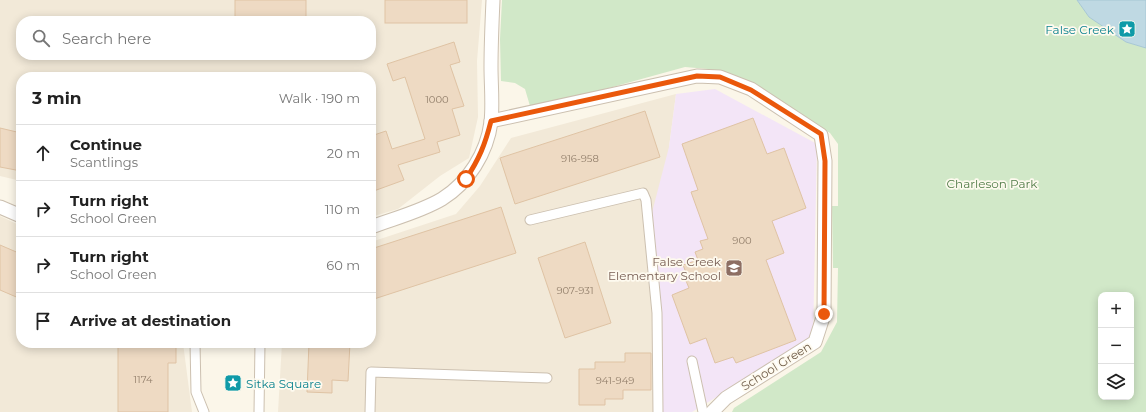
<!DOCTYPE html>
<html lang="en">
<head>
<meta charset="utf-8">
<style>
	:root { --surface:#fff; --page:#f2f2f2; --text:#222; --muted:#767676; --line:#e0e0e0 }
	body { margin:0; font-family:Montserrat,sans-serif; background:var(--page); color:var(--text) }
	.controls { position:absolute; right:12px; bottom:12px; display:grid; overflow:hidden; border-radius:8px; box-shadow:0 2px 10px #0003 }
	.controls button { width:36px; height:36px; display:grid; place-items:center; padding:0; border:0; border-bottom:1px solid var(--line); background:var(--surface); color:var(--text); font:20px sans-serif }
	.stop { position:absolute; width:12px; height:12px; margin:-9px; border:3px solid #ea580c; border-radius:50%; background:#fff }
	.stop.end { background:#ea580c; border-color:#fff; box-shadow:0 1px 4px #0008 }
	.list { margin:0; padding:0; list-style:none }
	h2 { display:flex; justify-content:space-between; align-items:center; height:52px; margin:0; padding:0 16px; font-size:17px }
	h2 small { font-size:13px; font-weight:400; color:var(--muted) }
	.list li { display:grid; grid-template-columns:26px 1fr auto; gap:12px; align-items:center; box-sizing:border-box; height:56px; padding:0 16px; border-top:1px solid var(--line) }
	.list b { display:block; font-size:15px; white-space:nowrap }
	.list p { margin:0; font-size:13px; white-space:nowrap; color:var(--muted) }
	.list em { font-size:13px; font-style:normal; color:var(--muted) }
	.icon { flex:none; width:22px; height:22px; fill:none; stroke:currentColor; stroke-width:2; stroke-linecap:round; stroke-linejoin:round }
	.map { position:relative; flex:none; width:1146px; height:412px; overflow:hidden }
	.search { position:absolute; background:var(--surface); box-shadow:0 2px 10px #0003; left:16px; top:16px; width:360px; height:44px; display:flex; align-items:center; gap:10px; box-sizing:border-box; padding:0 14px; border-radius:16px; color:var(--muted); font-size:15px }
	.panel { position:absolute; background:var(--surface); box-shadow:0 2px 10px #0003; left:16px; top:72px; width:360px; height:276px; border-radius:16px }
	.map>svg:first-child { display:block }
	.residential { fill:#f2e9d8; fill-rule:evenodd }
	.education { fill:#f3e5f7 }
	.green { fill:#d1e8c8; fill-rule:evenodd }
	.water { fill:#bfd9e3; stroke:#a6c7d4 }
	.building { fill:#eedac3; stroke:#dfc3a4 }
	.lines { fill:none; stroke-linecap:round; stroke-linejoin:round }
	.service-casing { stroke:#ccc0b0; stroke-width:11 }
	.pedestrian-casing { stroke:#ccc0b0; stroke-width:15 }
	.service { stroke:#fff; stroke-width:9 }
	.pedestrian { stroke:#fff; stroke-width:13 }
	.route { stroke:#ea580c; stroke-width:5 }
	.labels { text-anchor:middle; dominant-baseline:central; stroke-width:3.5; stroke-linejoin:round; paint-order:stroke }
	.number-label { font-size:10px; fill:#927f6b }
	.culture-label { font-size:12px; fill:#0d838f; stroke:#fefaef; text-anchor:end }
	.park-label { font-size:12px; fill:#537e4a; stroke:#fefaef }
	.education-label { font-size:12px; fill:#785e54; stroke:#fefaef; text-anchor:end }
	.street-label { font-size:12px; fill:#73614e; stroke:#fefaef }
</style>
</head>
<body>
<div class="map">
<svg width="1146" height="412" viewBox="0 0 1146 412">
	<rect width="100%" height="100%" fill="#fbf6e9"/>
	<g class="residential">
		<path d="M0 0H482L477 61 478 117 469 158 440 176 398 209 371 217V77H21V181L0 176ZM21 21H371V55H21Z"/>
		<polygon points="676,94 669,147 658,412 278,412 282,343 371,343 371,242 456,214 480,186 511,138"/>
		<polygon points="0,216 21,226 21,343 183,343 192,412 0,412"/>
	</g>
	<polygon class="education" points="715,89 817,144 813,338 692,412 658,412 649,224 669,147 676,94"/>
	<path class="green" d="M502 0H1077L1089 17 1126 42 1146 48V412H732L734 408 821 352 837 322 838 268H833L832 206H838V144L830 133 743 79 708 69 685 67 569 99 530 106 525 89 515 83 501 81 500 39ZM1101 295H1131V397H1101Z"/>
	<polygon class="water" points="1077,0 1146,0 1146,48 1126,42 1089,17"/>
	<g class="building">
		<polygon points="235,0 306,0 306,21 268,21 268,18 235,18"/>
		<rect x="385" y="0" width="82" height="23"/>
		<polygon points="454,42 460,62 450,65 464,106 452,109 460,135 437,142 440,152 398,165 404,180 371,192 371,136 386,131 392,149 425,139 405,77 393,81 387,64"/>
		<polygon points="645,111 660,157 515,204 500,158"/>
		<polygon points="753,118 767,154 784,148 806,208 772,221 784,253 766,260 796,340 736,363 733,357 715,363 706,338 690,344 672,295 689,288 684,276 687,275 683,265 698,260 695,252 703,249 700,241 708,239 691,192 698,190 682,144"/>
		<polygon points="0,128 21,133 21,171 0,167"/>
		<polygon points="501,207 516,253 374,299 371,289 371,249"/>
		<polygon points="585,242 611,323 565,338 538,258"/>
		<polygon points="0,245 21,254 21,299 0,290"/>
		<polygon points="118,343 176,343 176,363 168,363 168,412 118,412"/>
		<polygon points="309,343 350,343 348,381 332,380 332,393 307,392"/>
		<polygon points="625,353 651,353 651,390 623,390 623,399 605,399 605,405 579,405 579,369 595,369 595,362 625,362"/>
	</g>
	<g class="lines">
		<g class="service-casing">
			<g id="service">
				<polyline points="530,220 643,193 646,200 657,313 658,412"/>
				<polyline points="195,343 196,392 204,412"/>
				<polyline points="692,361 703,412"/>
				<polyline points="259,412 260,343"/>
				<polyline points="370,412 371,372 547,378"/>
			</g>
		</g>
		<g class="pedestrian-casing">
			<g id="pedestrian">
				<polyline points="491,121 697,76 720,77 751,89 821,135 825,161 824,314 815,342 726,398 712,412"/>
				<polyline points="0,207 21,216"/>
				<path d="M371 227C395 218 420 212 442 199 468 183 487 153 491 122 493 104 491 85 491 67 491 45 492 22 493 0"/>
			</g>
		</g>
		<use href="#service" class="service"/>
		<use href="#pedestrian" class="pedestrian"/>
	</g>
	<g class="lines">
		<path class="route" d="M466 179C479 159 485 145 491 121L697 76 720 77 751 90 821 134 825 161 824 314"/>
	</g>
	<defs>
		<g id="sight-square" transform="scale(0.9)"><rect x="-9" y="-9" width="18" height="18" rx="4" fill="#0f9aa8" stroke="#fefaef"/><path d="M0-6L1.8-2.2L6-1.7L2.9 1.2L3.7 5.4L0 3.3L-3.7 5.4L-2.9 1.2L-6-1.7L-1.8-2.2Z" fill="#fff"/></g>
		<g id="school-square" transform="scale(0.9)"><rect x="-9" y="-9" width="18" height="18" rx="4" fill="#8d6e63" stroke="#fefaef"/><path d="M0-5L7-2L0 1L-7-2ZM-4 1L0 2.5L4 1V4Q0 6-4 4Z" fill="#fff"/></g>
	</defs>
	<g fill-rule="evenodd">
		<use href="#sight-square" x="1127" y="29"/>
		<use href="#school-square" x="734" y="268"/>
		<use href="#sight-square" x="233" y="383"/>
	</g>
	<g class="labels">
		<g class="number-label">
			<text x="437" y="99">1000</text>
			<text x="580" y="158">916-958</text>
			<text x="742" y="240">900</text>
			<text x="575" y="290">907-931</text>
			<text x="143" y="379">1174</text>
			<text x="615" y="380">941-949</text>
		</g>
		<g class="culture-label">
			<text x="1114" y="29">False Creek</text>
			<text x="246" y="383" text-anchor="start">Sitka Square</text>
		</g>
		<g class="park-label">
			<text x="992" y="183">Charleson Park</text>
		</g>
		<g class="education-label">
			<text x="721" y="261">False Creek<tspan x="721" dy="14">Elementary School</tspan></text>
		</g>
		<g class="street-label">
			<text transform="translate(776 366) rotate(-32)">School Green</text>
		</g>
	</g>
</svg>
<div class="controls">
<button>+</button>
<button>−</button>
<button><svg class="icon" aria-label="layers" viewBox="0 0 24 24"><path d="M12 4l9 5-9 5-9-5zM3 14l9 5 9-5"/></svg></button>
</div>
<div class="stop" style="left:466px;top:179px"></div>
<div class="stop end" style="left:824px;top:314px"></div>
<div class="search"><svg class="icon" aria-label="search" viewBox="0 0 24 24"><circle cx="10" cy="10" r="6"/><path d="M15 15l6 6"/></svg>Search here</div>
<section class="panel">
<h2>3 min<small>Walk · 190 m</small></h2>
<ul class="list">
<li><svg class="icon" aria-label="ahead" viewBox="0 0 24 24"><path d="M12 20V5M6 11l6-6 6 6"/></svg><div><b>Continue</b><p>Scantlings</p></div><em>20 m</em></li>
<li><svg class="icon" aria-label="right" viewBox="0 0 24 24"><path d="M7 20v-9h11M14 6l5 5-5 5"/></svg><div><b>Turn right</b><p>School Green</p></div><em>110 m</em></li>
<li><svg class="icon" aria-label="right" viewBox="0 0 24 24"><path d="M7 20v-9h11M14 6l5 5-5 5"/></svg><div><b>Turn right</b><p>School Green</p></div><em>60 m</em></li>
<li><svg class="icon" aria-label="arrive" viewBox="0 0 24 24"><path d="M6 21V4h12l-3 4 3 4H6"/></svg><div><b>Arrive at destination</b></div></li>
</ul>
</section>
</div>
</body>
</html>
